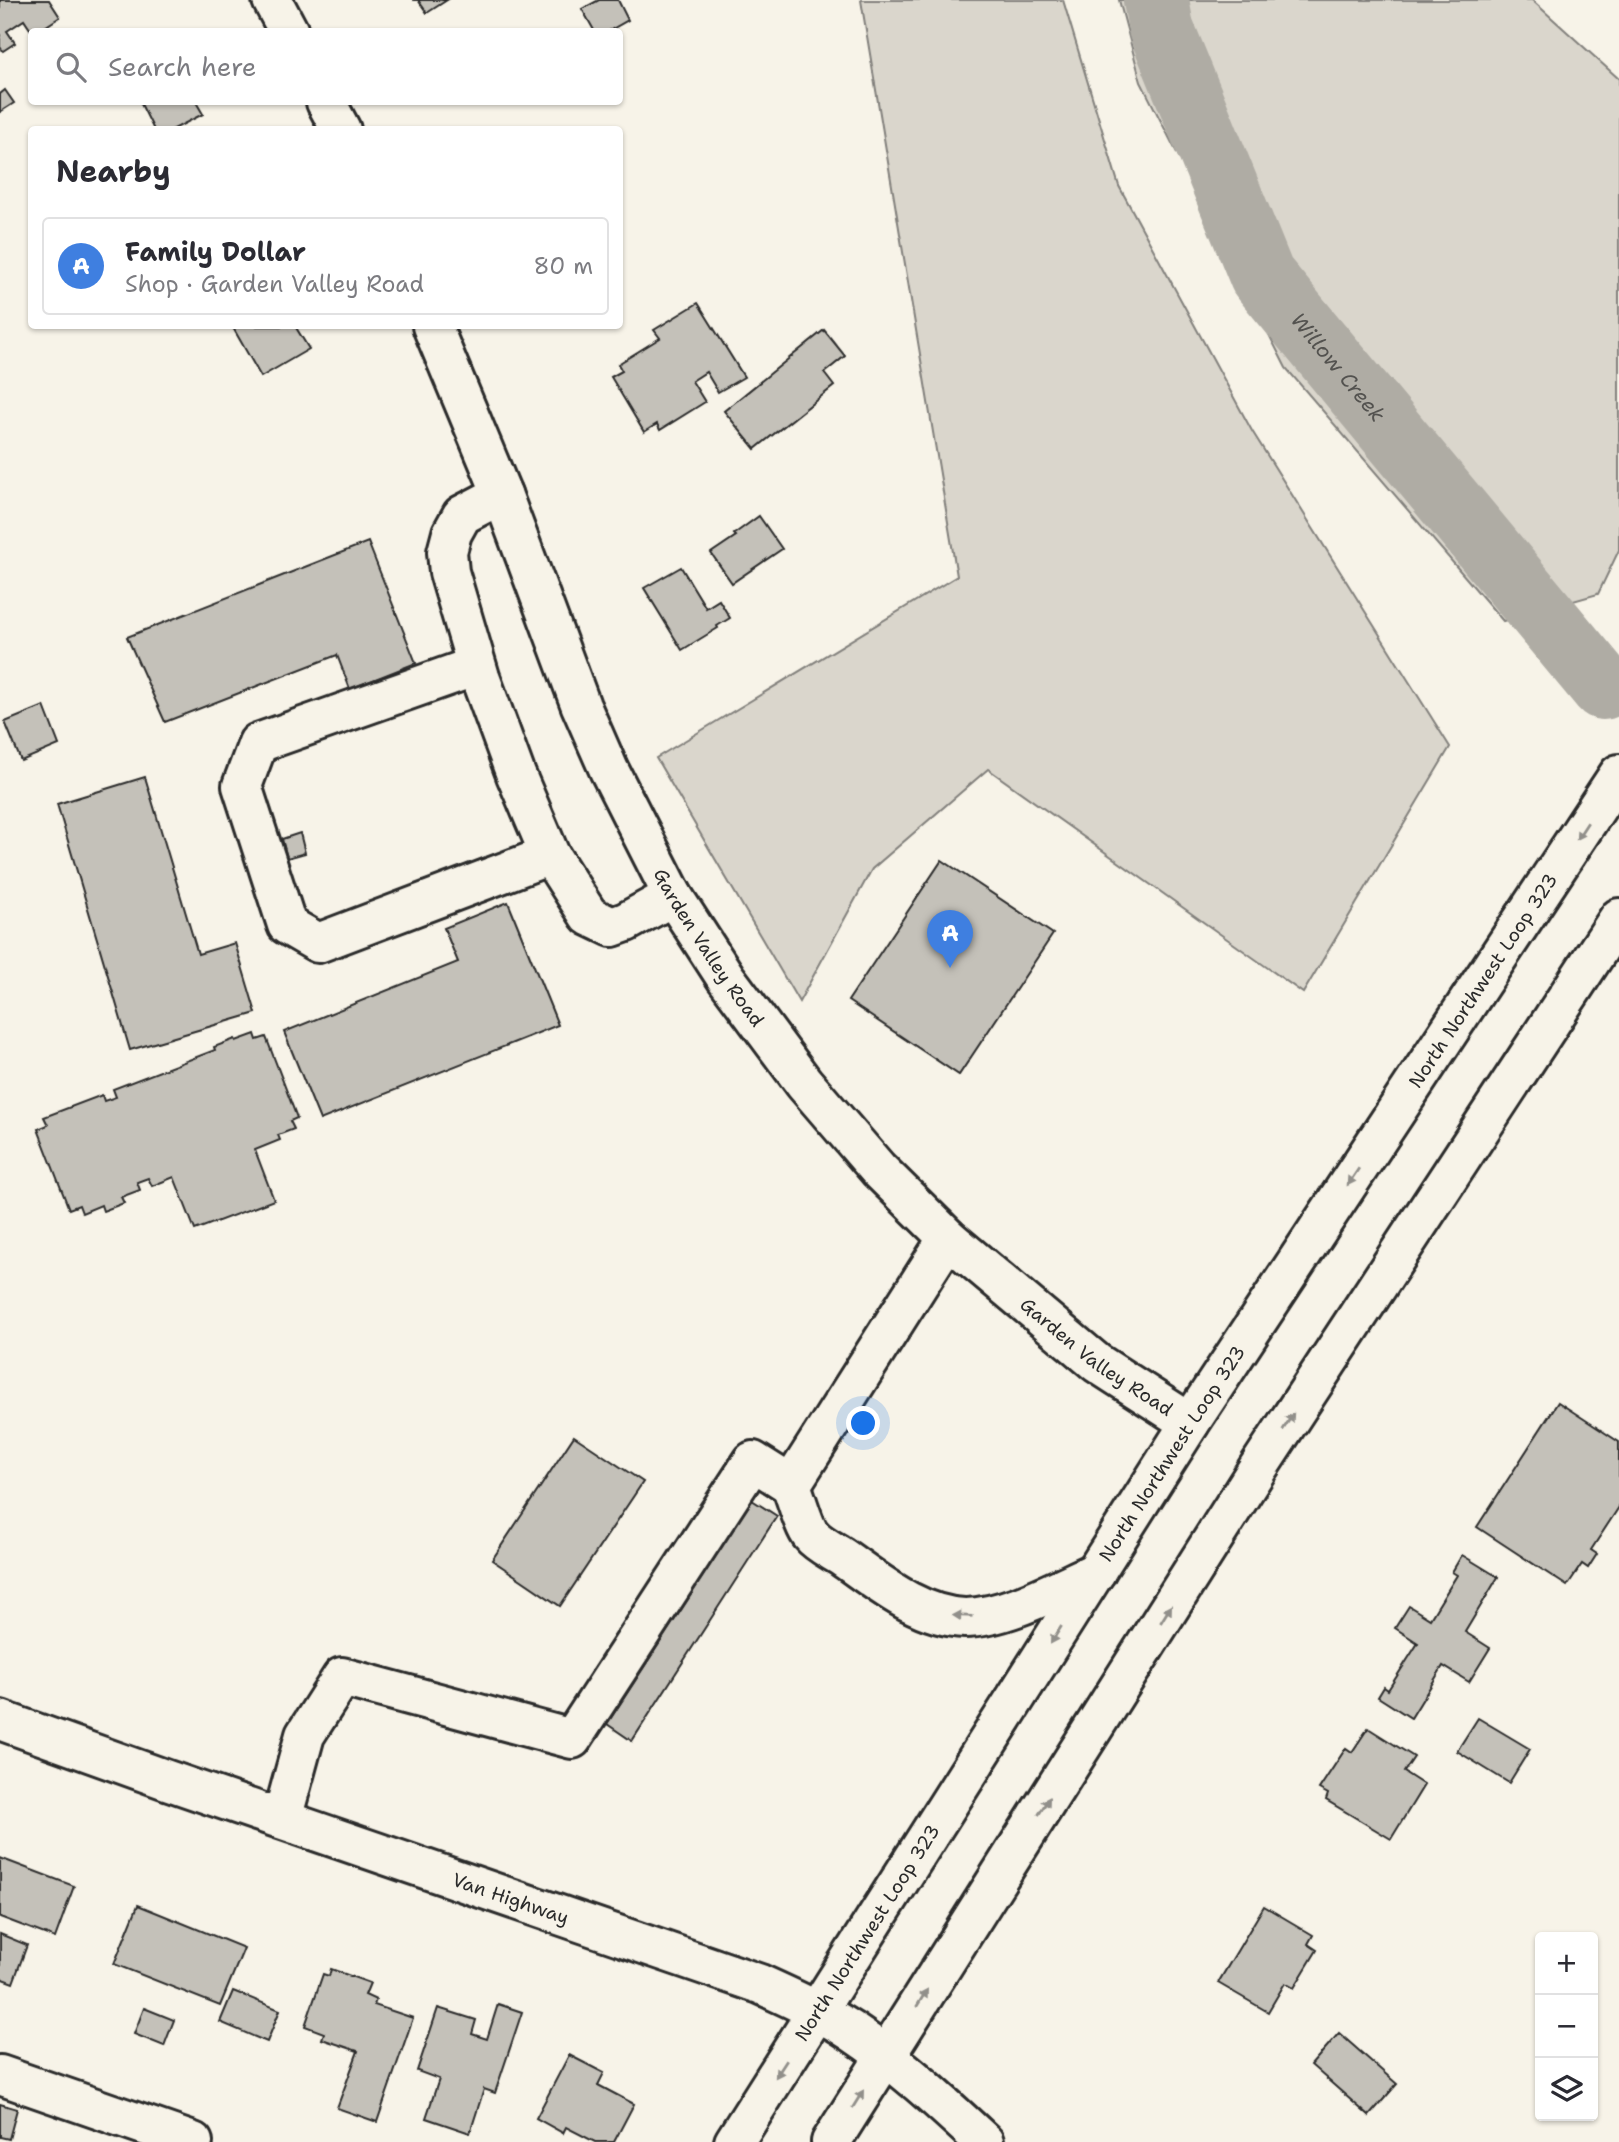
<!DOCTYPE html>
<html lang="en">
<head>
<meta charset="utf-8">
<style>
	:root { --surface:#fff; --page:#f7f7f7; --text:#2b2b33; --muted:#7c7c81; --line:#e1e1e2; --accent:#7c3aed }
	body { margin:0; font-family:"Shantell Sans",sans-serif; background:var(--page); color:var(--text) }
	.controls { position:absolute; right:21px; bottom:21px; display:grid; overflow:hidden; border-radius:7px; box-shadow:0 2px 5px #0004 }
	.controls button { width:63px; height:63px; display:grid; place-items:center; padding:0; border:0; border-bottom:2px solid var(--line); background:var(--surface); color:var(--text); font:35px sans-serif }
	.you { position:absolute; left:864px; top:1424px; width:24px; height:24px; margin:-18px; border:5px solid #fff; border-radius:50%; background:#1a73e8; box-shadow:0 0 0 10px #1a73e833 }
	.badge { display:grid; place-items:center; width:46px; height:46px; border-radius:50%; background:var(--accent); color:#fff; font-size:23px; font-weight:700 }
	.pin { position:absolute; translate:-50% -58px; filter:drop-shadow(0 2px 4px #0008) }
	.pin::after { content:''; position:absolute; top:37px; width:24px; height:21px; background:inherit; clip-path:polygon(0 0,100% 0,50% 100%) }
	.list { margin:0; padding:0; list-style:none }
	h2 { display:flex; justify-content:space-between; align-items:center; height:91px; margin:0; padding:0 28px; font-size:30px }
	h2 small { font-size:23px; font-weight:400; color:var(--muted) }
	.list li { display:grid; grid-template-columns:46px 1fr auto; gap:21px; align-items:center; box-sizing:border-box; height:98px; margin:0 14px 14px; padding:0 14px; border:2px solid var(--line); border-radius:7px }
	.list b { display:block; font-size:26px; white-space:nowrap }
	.list p { margin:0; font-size:23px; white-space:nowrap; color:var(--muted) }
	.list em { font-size:23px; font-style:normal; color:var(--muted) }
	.icon { flex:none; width:38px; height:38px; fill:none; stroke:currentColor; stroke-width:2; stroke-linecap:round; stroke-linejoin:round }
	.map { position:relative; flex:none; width:1619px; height:2142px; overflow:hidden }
	.search { position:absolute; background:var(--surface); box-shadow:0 2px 5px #0004; left:28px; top:28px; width:595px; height:77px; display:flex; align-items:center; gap:18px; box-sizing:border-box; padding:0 24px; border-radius:7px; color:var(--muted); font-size:26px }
	.panel { position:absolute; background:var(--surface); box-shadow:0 2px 5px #0004; left:28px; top:126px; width:595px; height:203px; border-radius:7px }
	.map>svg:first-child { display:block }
	.green { fill:#dad6cc; stroke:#82807c; stroke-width:2 }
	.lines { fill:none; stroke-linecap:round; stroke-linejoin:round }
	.river { stroke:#afaca4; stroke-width:66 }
	.building { fill:#c4c1b9; stroke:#2b2b2b; stroke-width:2 }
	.minor-casing { stroke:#2b2b2b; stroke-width:44 }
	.major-casing { stroke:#2b2b2b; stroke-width:44 }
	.highway-casing { stroke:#2b2b2b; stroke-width:44 }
	.minor { stroke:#f7f3e8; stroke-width:38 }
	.major { stroke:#f7f3e8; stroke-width:38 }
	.highway { stroke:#f7f3e8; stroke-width:38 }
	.oneway { fill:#918f8a }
	.labels { text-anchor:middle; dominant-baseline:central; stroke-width:7; stroke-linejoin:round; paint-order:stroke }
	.street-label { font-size:19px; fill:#2b2b2b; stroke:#f7f3e8 }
	.water-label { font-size:21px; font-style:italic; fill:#53524f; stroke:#f7f3e8 }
</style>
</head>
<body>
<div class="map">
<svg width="1619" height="2142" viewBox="0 0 1619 2142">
	<rect width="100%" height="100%" fill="#f7f3e8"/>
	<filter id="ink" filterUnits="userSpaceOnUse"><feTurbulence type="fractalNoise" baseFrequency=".0143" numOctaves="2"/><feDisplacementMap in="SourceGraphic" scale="14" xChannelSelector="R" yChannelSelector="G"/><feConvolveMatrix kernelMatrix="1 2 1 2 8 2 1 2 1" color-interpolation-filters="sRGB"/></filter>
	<g filter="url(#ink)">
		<g class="green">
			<polygon points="861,0 1063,0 1119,186 1252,431 1450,747 1303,993 988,769 872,869 799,1002 656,758 957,576"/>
			<polygon points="1119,0 1532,0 1619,79 1619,550 1598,594 1503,621 1286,368 1141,82"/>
		</g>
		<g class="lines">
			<path class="river" id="s1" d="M1156 0 1161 28 1262 276 1603 687"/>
		</g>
		<g class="building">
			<polygon points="0,0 49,0 60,17 37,32 32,32 24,20 7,31 15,43 3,51 0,47"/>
			<polygon points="413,0 447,0 427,13 418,0"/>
			<polygon points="599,0 618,0 628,20 607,32 595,32 582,9"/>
			<polygon points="5,90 14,103 0,112 0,94"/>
			<polygon points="140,102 196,102 203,114 172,130 154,130"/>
			<polygon points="698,303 744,377 718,392 706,372 692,381 705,402 660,430 657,424 644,432 611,377 622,371 618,364 660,338 654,330"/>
			<polygon points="232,326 295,326 309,349 261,377"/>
			<polygon points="824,330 845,356 824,373 834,386 755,449 724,411"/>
			<polygon points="759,516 782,549 732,583 711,553 736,536 734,534"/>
			<polygon points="368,542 416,663 350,689 337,655 165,722 127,637"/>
			<polygon points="681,567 706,608 719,600 730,618 717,626 718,628 682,650 644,588"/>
			<polygon points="44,706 59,745 21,761 5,722"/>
			<polygon points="145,777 198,954 235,943 256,1013 130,1050 57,804"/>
			<polygon points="300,833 305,853 287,858 282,839"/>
			<polygon points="942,860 1053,934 959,1075 848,1001"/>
			<polygon points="508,902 558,1025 320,1120 284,1032 458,962 444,928"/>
			<polygon points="255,1034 257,1040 266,1037 297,1118 290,1121 294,1129 278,1135 280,1140 255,1150 274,1200 195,1230 174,1177 152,1186 148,1178 137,1182 140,1190 121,1197 124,1203 103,1211 101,1205 82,1213 79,1205 69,1209 38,1129 48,1125 44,1117 102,1095 104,1101 116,1097 113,1089 215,1050 214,1047 235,1039 236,1041"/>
			<polygon points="1558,1402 1619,1442 1619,1507 1591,1550 1597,1554 1588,1568 1582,1564 1567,1586 1477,1527"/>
			<polygon points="574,1436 643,1482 560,1606 492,1560"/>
			<polygon points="752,1500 777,1516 632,1741 607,1724"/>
			<polygon points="1462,1555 1498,1577 1465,1632 1490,1648 1469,1682 1443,1666 1411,1718 1378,1697 1384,1687 1388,1690 1418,1643 1395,1628 1409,1606 1430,1619 1457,1575 1452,1572"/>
			<polygon points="1478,1718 1530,1749 1509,1783 1457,1751"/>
			<polygon points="1368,1728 1414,1757 1404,1772 1424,1785 1391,1839 1326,1800 1328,1794 1319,1789 1346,1748 1352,1752"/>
			<polygon points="0,1858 74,1886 55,1938 0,1917"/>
			<polygon points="138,1905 244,1948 220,2006 114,1964"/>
			<polygon points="1264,1906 1313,1935 1308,1944 1317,1950 1294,1988 1285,1983 1268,2012 1218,1983"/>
			<polygon points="0,1934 27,1945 13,1983 0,1978"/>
			<polygon points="331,1969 370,1983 365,1995 376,2000 374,2005 413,2018 377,2122 337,2108 358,2051 322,2039 324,2033 305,2026 323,1974 329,1976"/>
			<polygon points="233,1991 280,2010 267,2042 220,2022"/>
			<polygon points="498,2004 522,2012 495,2093 484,2089 470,2133 426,2118 439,2079 417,2071 438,2008 476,2020 472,2034 487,2039"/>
			<polygon points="144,2008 174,2020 164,2046 134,2034"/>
			<polygon points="1339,2033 1397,2084 1369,2116 1311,2065"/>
			<polygon points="569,2055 604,2073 598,2085 634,2104 614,2142 595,2142 566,2127 563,2133 536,2118"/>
			<polygon points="0,2104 17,2109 9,2139 0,2137"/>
		</g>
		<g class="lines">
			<g class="minor-casing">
				<g id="minor">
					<polyline points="272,0 289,32"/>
					<polyline points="326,102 341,130"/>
					<path id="s2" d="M432 326 502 494 581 706 609 770 673 896 726 978 804 1083 878 1169 948 1238 1097 1363 1190 1423"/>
					<polyline points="502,494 462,515 452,533 447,552 449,572 480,677 516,775 550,855 589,916 612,927 626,922 673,896"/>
					<polyline points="476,666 258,743 242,786 287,925 318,943 550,855"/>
					<path d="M791 1485C796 1497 804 1527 811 1535 818 1544 833 1551 842 1557 878 1582 919 1617 965 1618 1006 1618 1059 1588 1096 1572"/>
					<polyline points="282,1819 305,1735 342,1677 572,1739 753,1461 791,1485 948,1238"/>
					<polyline points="0,2075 193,2142"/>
				</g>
			</g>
			<g class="major-casing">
				<g id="major">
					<path id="s3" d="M0 1720 167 1780 760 1984C791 1998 822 2012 851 2031 899 2063 942 2103 984 2142"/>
				</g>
			</g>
			<g class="highway-casing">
				<g id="highway">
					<path id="s4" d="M734 2142 1190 1423 1619 774"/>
					<polyline points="831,2142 1258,1468 1619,918"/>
				</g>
			</g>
			<use href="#minor" class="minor"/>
			<use href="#major" class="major"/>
			<use href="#highway" class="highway"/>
		</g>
		<defs><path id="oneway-solid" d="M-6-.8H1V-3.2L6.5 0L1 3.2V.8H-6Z" transform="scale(1.75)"/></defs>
		<g class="oneway">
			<use href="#oneway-solid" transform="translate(1582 831) rotate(123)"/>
			<use href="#oneway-solid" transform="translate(1353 1177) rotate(124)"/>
			<use href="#oneway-solid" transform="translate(1288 1422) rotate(-57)"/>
			<use href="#oneway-solid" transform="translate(1166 1614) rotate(-58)"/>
			<use href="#oneway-solid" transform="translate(963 1616) rotate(-178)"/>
			<use href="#oneway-solid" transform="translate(1056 1635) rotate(122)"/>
			<use href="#oneway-solid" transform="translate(1044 1806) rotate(-58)"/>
			<use href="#oneway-solid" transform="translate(922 1998) rotate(-58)"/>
			<use href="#oneway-solid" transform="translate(781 2069) rotate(123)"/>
			<use href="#oneway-solid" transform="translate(858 2099) rotate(-58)"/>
		</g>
	</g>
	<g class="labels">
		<g class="street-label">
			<text stroke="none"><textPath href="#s2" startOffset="682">Garden Valley Road</textPath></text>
			<text stroke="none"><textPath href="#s4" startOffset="1382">North Northwest Loop 323</textPath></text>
			<text stroke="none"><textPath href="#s2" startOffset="1250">Garden Valley Road</textPath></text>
			<text stroke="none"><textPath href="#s4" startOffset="816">North Northwest Loop 323</textPath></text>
			<text stroke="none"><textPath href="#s3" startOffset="541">Van Highway</textPath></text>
			<text stroke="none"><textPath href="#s4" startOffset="248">North Northwest Loop 323</textPath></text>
		</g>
		<g class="water-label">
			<text stroke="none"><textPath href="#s1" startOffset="415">Willow Creek</textPath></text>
		</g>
	</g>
</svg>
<div class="controls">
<button>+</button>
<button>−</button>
<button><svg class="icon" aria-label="layers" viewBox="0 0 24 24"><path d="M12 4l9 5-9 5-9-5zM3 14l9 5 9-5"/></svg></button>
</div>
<div class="you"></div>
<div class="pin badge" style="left:950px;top:968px;background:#3f7fe0">A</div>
<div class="search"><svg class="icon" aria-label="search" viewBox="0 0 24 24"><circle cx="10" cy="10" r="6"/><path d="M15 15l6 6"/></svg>Search here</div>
<section class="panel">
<h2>Nearby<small></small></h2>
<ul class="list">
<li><span class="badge" style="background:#3f7fe0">A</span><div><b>Family Dollar</b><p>Shop · Garden Valley Road</p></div><em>80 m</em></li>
</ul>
</section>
</div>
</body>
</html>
